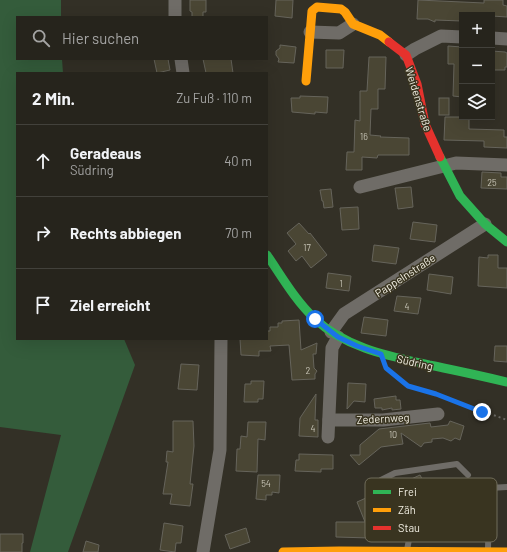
<!DOCTYPE html>
<html lang="de">
<head>
<meta charset="utf-8">
<style>
	:root { --surface:#26241c; --page:#2e2c25; --text:#f1f3f6; --muted:#a4a4a3; --line:#42413b }
	body { margin:0; font-family:Barlow,sans-serif; background:var(--page); color:var(--text) }
	.controls { position:absolute; right:12px; top:12px; display:grid; overflow:hidden; border-radius:0px; box-shadow:0 4px 16px #0002 }
	.controls button { width:36px; height:36px; display:grid; place-items:center; padding:0; border:0; border-bottom:1px solid var(--line); background:var(--surface); color:var(--text); font:20px sans-serif }
	.stop { position:absolute; width:12px; height:12px; margin:-9px; border:3px solid #1a73e8; border-radius:50%; background:#fff }
	.stop.end { background:#1a73e8; border-color:#fff; box-shadow:0 1px 4px #0008 }
	.list { margin:0; padding:0; list-style:none }
	h2 { display:flex; justify-content:space-between; align-items:center; height:52px; margin:0; padding:0 16px; font-size:17px }
	h2 small { font-size:13px; font-weight:400; color:var(--muted) }
	.list li { display:grid; grid-template-columns:26px 1fr auto; gap:12px; align-items:center; box-sizing:border-box; height:72px; padding:0 16px; border-top:1px solid var(--line) }
	.list b { display:block; font-size:15px; white-space:nowrap }
	.list p { margin:0; font-size:13px; white-space:nowrap; color:var(--muted) }
	.list em { font-size:13px; font-style:normal; color:var(--muted) }
	.icon { flex:none; width:22px; height:22px; fill:none; stroke:currentColor; stroke-width:2; stroke-linecap:round; stroke-linejoin:round }
	.map { position:relative; flex:none; width:507px; height:552px; overflow:hidden }
	.search { position:absolute; background:var(--surface); box-shadow:0 4px 16px #0002; left:16px; top:16px; width:252px; height:44px; display:flex; align-items:center; gap:10px; box-sizing:border-box; padding:0 14px; border-radius:0px; color:var(--muted); font-size:15px }
	.panel { position:absolute; background:var(--surface); box-shadow:0 4px 16px #0002; left:16px; top:72px; width:252px; height:268px; border-radius:0px }
	.map>svg:first-child { display:block }
	.green { fill:#345c3b }
	.building { fill:#4a4634; stroke:#66645b }
	.lines { fill:none; stroke-linecap:round; stroke-linejoin:round }
	.path { stroke:#696762; stroke-width:2; stroke-dasharray:2 3; stroke-linecap:butt }
	.lane { stroke:#6f6c67; stroke-width:6 }
	.street { stroke:#6f6c67; stroke-width:13 }
	.fast { stroke:#30b455; stroke-width:9 }
	.slow { stroke:#ff9f0a; stroke-width:9 }
	.jam { stroke:#e5322d; stroke-width:9 }
	.route { stroke:#1a73e8; stroke-width:5 }
	.labels { text-anchor:middle; dominant-baseline:central; stroke-width:3; stroke-linejoin:round; paint-order:stroke }
	.number-label { font-size:9px; fill:#c7c4b6 }
	.street-label { font-size:11px; fill:#f1eee2; stroke:#393420 }
	.key { fill:#393420; stroke:#706c5a; stroke-width:1 }
	.key-label { font-size:11px; fill:#f1eee2 }
</style>
</head>
<body>
<div class="map">
<svg width="507" height="552" viewBox="0 0 507 552">
	<rect width="100%" height="100%" fill="#333026"/>
	<polygon class="green" points="0,0 61,0 61,17 17,17 17,59 62,59 63,73 17,73 17,339 124,339 135,365 68,552 30,552 61,435 0,427"/>
	<g class="building">
		<polygon points="190,0 206,0 206,12 203,12 203,17 192,17 192,12 190,11"/>
		<polygon points="276,0 293,0 292,18 275,16"/>
		<polygon points="418,0 484,3 484,0 503,0 503,5 507,6 507,17 492,16 492,15 462,15 462,21 435,20 435,22 428,19 417,19"/>
		<polygon points="280,45 296,47 294,63 278,62 279,59 276,55 276,51 280,48"/>
		<polygon points="448,46 462,47 462,97 453,96 454,64 448,64"/>
		<polygon points="326,50 344,50 343,68 326,68"/>
		<polygon points="492,51 505,52 507,53 507,67 505,67 505,70 492,70"/>
		<polygon points="369,57 386,57 385,89 378,89 378,109 371,109 370,135 381,136 380,137 409,138 409,155 378,155 377,158 362,157 362,170 346,170 347,152 354,152 355,120 360,121 360,91 367,91"/>
		<polygon points="154,59 168,59 170,70 157,73"/>
		<polygon points="203,59 231,59 233,73 206,73"/>
		<polygon points="300,96 328,97 327,113 315,112 315,114 292,112 291,98 300,98"/>
		<rect x="439" y="98" width="10" height="17"/>
		<polygon points="445,117 469,117 469,129 504,130 504,137 507,137 507,148 484,147 484,141 444,140"/>
		<polygon points="482,172 501,173 501,177 507,177 507,189 481,188"/>
		<polygon points="411,187 413,207 398,209 395,188"/>
		<polygon points="331,189 333,207 324,208 323,201 322,201 320,190"/>
		<polygon points="358,207 359,229 342,230 340,208"/>
		<polygon points="413,222 437,225 435,242 410,239"/>
		<polygon points="299,223 309,234 310,233 327,255 311,268 302,256 296,261 288,251 296,244 287,233"/>
		<polygon points="374,245 399,248 396,264 372,261"/>
		<polygon points="488,255 498,255 498,268 507,268 507,288 478,286 479,257 488,258"/>
		<polygon points="328,273 351,276 349,291 326,288"/>
		<polygon points="429,274 453,277 451,294 427,290"/>
		<polygon points="397,296 421,298 418,314 394,311"/>
		<polygon points="364,317 388,320 386,336 361,333"/>
		<polygon points="299,320 301,350 317,343 316,354 313,354 314,368 317,371 315,374 315,379 292,380 289,345 270,346 271,351 259,351 259,356 241,355 240,339 267,339 267,331 270,331 270,327 278,327 278,323 282,323 282,321"/>
		<polygon points="495,346 507,346 507,362 494,361"/>
		<polygon points="181,364 199,365 197,390 178,389"/>
		<polygon points="251,381 264,381 263,399 258,399 258,402 244,402 245,384 251,384"/>
		<polygon points="348,383 366,384 365,402 354,401 347,409"/>
		<polygon points="316,394 315,420 318,420 318,437 299,436 300,418"/>
		<polygon points="396,396 396,400 400,400 401,409 392,410 392,408 382,410 382,408 375,408 374,399"/>
		<polygon points="173,421 193,421 194,446 190,484 193,484 190,506 170,504 172,494 163,494 168,462 166,462 167,451 173,452"/>
		<polygon points="450,421 464,426 460,440 455,438 451,441 443,438 432,439 432,442 424,443 421,447 401,433 403,444 381,447 359,465 350,455 360,455 360,445 379,429 430,423 431,427 448,425"/>
		<polygon points="248,422 266,422 265,440 258,439 257,472 236,471 237,449 240,449 241,436 247,437"/>
		<polygon points="299,454 333,455 333,469 321,469 321,472 295,471 296,460 299,460"/>
		<polygon points="258,475 280,475 279,493 272,492 272,495 266,495 266,500 256,499"/>
		<polygon points="420,475 427,488 448,481 457,510 440,516 444,526 419,534 418,531 415,531 416,514 413,502 411,499 401,495 396,486"/>
		<polygon points="366,498 370,511 391,511 391,506 405,506 407,515 406,531 370,530 370,538 336,537 336,522 365,522 357,502"/>
		<polygon points="164,523 183,526 181,543 176,543 175,552 160,550"/>
		<polygon points="246,528 250,542 230,549 225,535"/>
		<polygon points="0,534 23,534 23,543 22,543 22,552 0,552"/>
		<polygon points="86,541 99,545 98,552 83,552"/>
	</g>
	<g class="lines">
		<polyline class="path" points="389,371 408,386 436,394 507,420"/>
		<g class="lane">
			<path d="M407 550C410 534 414 518 409 503L401 500 383 499 380 488 381 480 395 473 457 464 468 475"/>
			<polyline points="488,550 489,488 507,487"/>
		</g>
		<g class="street">
			<polyline points="175,0 175,17"/>
			<polyline points="310,32 339,33 353,24"/>
			<polyline points="492,38 507,39"/>
			<polyline points="406,55 415,49 441,36 462,37"/>
			<polyline points="181,59 183,73"/>
			<polyline points="360,187 456,163 507,165"/>
			<polyline points="331,332 344,314 485,224"/>
			<polyline points="329,420 383,420 438,414"/>
			<polyline points="328,437 332,348 338,337"/>
			<polyline points="203,552 220,450 221,339"/>
		</g>
		<g class="fast">
			<polyline points="440,157 460,196 485,224 507,242"/>
			<path d="M267 255C282 277 295 300 315 319 346 348 389 356 429 365 455 370 481 376 507 382"/>
		</g>
		<g class="slow">
			<polyline points="306,81 312,11 317,7 341,9 345,12 353,24 380,35 389,42"/>
			<polyline points="283,552 339,551 507,552"/>
		</g>
		<polyline class="jam" points="389,42 406,55 417,84 425,124 440,157"/>
	</g>
	<g class="lines">
		<polyline class="route" points="315,319 338,337 357,346 381,354 386,368 408,386 436,394 482,412"/>
	</g>
	<g class="labels">
		<g class="number-label">
			<text x="364" y="136">16</text>
			<text x="492" y="182">25</text>
			<text x="307" y="247">17</text>
			<text x="341" y="283">1</text>
			<text x="407" y="306">4</text>
			<text x="308" y="370">2</text>
			<text x="313" y="428">4</text>
			<text x="393" y="434">10</text>
			<text x="266" y="483">54</text>
		</g>
		<g class="street-label">
			<text transform="translate(419 99) rotate(73)">Weidenstraße</text>
			<text transform="translate(405 275) rotate(-33)">Pappelnstraße</text>
			<text transform="translate(415 362) rotate(13)">Südring</text>
			<text transform="translate(383 418) rotate(-3)">Zedernweg</text>
		</g>
	</g>
	<rect x="365" y="478" width="132" height="64" rx="6" class="key"/>
	<rect x="373" y="490" width="18" height="4" fill="#30b455"/>
	<rect x="373" y="508" width="18" height="4" fill="#ff9f0a"/>
	<rect x="373" y="526" width="18" height="4" fill="#e5322d"/>
	<g class="key-label">
		<text x="398" y="496">Frei</text>
		<text x="398" y="514">Zäh</text>
		<text x="398" y="532">Stau</text>
	</g>
</svg>
<div class="controls">
<button>+</button>
<button>−</button>
<button><svg class="icon" aria-label="layers" viewBox="0 0 24 24"><path d="M12 4l9 5-9 5-9-5zM3 14l9 5 9-5"/></svg></button>
</div>
<div class="stop" style="left:315px;top:319px"></div>
<div class="stop end" style="left:482px;top:412px"></div>
<div class="search"><svg class="icon" aria-label="search" viewBox="0 0 24 24"><circle cx="10" cy="10" r="6"/><path d="M15 15l6 6"/></svg>Hier suchen</div>
<section class="panel">
<h2>2 Min.<small>Zu Fuß · 110 m</small></h2>
<ul class="list">
<li><svg class="icon" aria-label="ahead" viewBox="0 0 24 24"><path d="M12 20V5M6 11l6-6 6 6"/></svg><div><b>Geradeaus</b><p>Südring</p></div><em>40 m</em></li>
<li><svg class="icon" aria-label="right" viewBox="0 0 24 24"><path d="M7 20v-9h11M14 6l5 5-5 5"/></svg><div><b>Rechts abbiegen</b></div><em>70 m</em></li>
<li><svg class="icon" aria-label="arrive" viewBox="0 0 24 24"><path d="M6 21V4h12l-3 4 3 4H6"/></svg><div><b>Ziel erreicht</b></div></li>
</ul>
</section>
</div>
</body>
</html>
